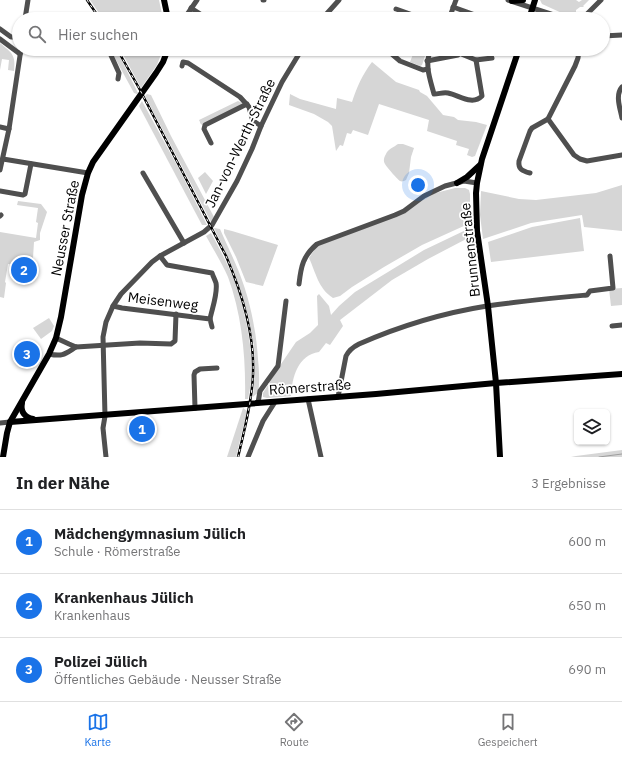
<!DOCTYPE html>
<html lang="de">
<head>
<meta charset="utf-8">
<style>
	:root { --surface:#fff; --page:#f6f6f6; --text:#202124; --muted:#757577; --line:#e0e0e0; --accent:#1a73e8 }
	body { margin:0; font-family:"IBM Plex Sans",sans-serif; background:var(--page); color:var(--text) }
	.controls { position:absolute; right:12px; bottom:12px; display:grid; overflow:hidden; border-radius:6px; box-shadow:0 1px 3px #0004 }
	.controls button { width:36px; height:36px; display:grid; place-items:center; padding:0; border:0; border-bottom:1px solid var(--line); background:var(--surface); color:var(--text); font:20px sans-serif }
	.you { position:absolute; left:418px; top:185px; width:14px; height:14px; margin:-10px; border:3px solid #fff; border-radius:50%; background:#1a73e8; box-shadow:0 0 0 6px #1a73e833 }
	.badge { display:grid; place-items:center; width:26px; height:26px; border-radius:50%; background:var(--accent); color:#fff; font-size:13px; font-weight:700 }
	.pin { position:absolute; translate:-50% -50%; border:2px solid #fff; box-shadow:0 1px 4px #0006 }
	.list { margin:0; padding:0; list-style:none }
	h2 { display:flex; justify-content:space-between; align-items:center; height:52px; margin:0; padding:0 16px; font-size:17px }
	h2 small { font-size:13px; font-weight:400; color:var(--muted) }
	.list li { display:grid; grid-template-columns:26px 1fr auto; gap:12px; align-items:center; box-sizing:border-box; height:64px; padding:0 16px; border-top:1px solid var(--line) }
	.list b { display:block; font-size:15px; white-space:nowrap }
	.list p { margin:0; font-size:13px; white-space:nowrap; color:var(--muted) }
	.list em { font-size:13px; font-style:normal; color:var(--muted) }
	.icon { flex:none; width:22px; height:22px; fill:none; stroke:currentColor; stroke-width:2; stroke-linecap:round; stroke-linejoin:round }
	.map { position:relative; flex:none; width:622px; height:457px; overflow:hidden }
	.search { position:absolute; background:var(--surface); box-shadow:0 1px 3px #0004; left:12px; right:12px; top:12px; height:44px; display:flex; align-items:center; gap:10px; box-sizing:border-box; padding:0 14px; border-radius:22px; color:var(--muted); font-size:15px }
	.sheet { height:244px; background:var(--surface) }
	nav { display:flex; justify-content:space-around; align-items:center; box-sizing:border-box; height:56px; border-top:1px solid var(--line); background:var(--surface); font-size:11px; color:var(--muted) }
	nav a { display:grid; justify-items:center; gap:2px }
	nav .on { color:var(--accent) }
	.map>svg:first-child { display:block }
	.green { fill:#d6d6d6 }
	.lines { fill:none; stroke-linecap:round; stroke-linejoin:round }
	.stream { stroke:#9d9d9d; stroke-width:1 }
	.minor { stroke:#4f4f4f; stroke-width:5 }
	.major { stroke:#000; stroke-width:6 }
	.rail-casing { stroke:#000; stroke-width:2.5 }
	.rail { stroke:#fff; stroke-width:1; stroke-dasharray:3; stroke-linecap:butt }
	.labels { text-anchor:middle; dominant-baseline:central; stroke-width:3.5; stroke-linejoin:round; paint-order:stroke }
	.street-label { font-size:14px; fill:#000; stroke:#fff }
</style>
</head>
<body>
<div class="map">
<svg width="622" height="457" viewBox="0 0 622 457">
	<rect width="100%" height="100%" fill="#fff"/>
	<g class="green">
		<polygon points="90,0 159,0 163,19 103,19"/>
		<polygon points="540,0 576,0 579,2 582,0 589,0 583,6 584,7 580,7 576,10 576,15 574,18 564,14 542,4"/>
		<path d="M0 43C12 53 16 55 14 71L8 70 9 60 2 59 0 70Z"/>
		<polygon points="110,49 114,49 117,53 118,53 138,93 137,94 134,93"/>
		<polygon points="120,49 163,49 157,65 141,88"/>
		<polygon points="415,49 426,53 422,65 420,66 410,62"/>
		<path d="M372 62 396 82 419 90 420 92 427 96 443 115 454 117 458 120 476 122 487 125 475 156 472 157 467 155 469 149 456 145 457 141 427 131 429 120 379 104 368 135 353 130 351 134 347 133 343 146 340 145 336 151 332 126 328 122 314 114 289 105 290 94 300 99 336 109 337 98 352 102C357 87 362 75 372 62Z"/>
		<polygon points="147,94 151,95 171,136 214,217 211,222 145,96"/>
		<polygon points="142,101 179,169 207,225 202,225 139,106"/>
		<polygon points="238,101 242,103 241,105 202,125 200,123 200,122 199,120"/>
		<path d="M398 144H403L414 148 411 157 409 173 406 180C404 181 402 182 400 181 397 179 386 166 385 164 383 161 384 157 386 154 388 149 394 147 398 144Z"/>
		<polygon points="205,172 213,181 206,194 198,178"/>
		<polygon points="622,185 622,231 584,227 582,215 531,223 483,239 480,215 481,191 519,199 536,200 596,193"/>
		<path d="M455 188H465L469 190 470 194V225L468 226 466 222V225L422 245 384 267 352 287 340 296 333 298C318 288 316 273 309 258L317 246 401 214 428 195Z"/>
		<polygon points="18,201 41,204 47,212 40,233 40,240 34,242 33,258 28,257 25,273 22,272 22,270 17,270 18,265 8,264 5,282 6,283 4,298 0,297 0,232 36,238 38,223 36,222 38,208 17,205"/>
		<polygon points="580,218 584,251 491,262 488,242 532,227"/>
		<path d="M214 228 220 229C226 243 233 257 239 272 250 300 256 329 258 359 259 370 260 382 258 393L255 395 253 397 255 368 254 346 248 315 234 271Z"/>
		<polygon points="224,229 232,231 278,245 263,286 246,282 236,257 224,233"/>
		<path d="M468 229 470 237 428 259 392 280 340 320 343 326 330 345 326 343 319 352C298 355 292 377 291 396L267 398 263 397V393L281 364 296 342 310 333 318 325 317 296 319 294 329 306 331 315 339 306 355 292 388 272 424 250Z"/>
		<path d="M211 233C219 248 228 264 234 280 244 307 251 339 252 368 252 378 250 389 248 399H245C246 358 242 315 228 277 222 263 213 249 206 236Z"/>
		<polygon points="622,288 622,305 611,306 609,289"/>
		<polygon points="49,318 54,326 52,331 41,339 33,328"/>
		<polygon points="243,408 247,411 236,457 227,457"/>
		<polygon points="622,450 622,457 571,457 576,456"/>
	</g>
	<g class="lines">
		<polyline class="stream" points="599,457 622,454"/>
		<g class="minor">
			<polyline points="263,0 264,0"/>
			<polyline points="508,0 566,19"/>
			<polyline points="453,7 478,16 491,15"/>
			<polyline points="191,8 208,19"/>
			<polyline points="396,9 424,19"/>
			<polyline points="25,19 28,0"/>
			<polyline points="184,19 197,0"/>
			<polyline points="322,19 339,0"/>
			<polyline points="449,19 456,0"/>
			<polyline points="582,19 601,0"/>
			<polyline points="0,29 11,37 19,37"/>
			<polyline points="603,36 622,35"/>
			<polyline points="0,39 20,54"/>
			<polyline points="106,49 109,51 119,73 118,79"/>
			<polyline points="386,49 400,61 423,70 428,69"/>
			<path d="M431 49C424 64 430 79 434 94 439 94 443 92 448 93 459 95 472 106 482 96L476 60"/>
			<polyline points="449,49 476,60 492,58"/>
			<polyline points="579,49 578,58 575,66 548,119 574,155 580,159 587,161 622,155"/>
			<polyline points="427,61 458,55 459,53"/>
			<polyline points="182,66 183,62 188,63 240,97 249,107 252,118 255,122 261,126"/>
			<path d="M622 87C615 95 620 108 622 118"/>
			<polyline points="0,127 9,129"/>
			<polyline points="211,143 204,129 205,125 247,104"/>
			<polyline points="3,159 88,173"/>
			<polyline points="0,170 9,129 21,49"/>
			<polyline points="143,173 184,243"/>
			<path d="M530 173C522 171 518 169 519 161L530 131 532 128 548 119"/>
			<polyline points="0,191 23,195 25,194 31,164"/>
			<polyline points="0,216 1,215"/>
			<path d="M160 256 167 265 212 273C213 276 215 280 216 283 218 293 212 309 210 319"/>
			<path d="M299 284C301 266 303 256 317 244L395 215 404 211 424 196 445 186 464 181 477 183"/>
			<polyline points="113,306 122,308 210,319 212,327"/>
			<polyline points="612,326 622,325"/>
			<polyline points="56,338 69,344 76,347 140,343 171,344 175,341 176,314"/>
			<path d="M49 354C63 357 65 354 76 347"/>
			<path d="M338 397 346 356C349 350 353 347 359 344 400 326 443 313 487 306 520 301 554 298 587 295L590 291 613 288 610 256"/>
			<polyline points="308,399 321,457"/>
			<polyline points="258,403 260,391 278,366 286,301"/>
			<polyline points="195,408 194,375 195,372 200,369 217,368"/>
			<polyline points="0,423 10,422"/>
			<polyline points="106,457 104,438 103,428 105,416 103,337 106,322 113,306 121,294 152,262 160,256 204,232 212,225 237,181 252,149 261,126 282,82 302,49"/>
			<polyline points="248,457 263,421 275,402"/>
		</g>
		<g class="major">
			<polyline points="164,0 168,19"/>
			<polyline points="512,1 523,0"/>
			<polyline points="529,19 535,0"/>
			<polyline points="538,19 545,17 558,16"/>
			<polyline points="457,183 467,177 480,165"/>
			<path d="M22 403C20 412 25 417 33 419"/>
			<polyline points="10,422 376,394 496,383 622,374"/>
			<polyline points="3,457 7,433 10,422 49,354 56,338 61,317 82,195 88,173 93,162 156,73 163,62 168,49"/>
			<polyline points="500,457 496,383 488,306 477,231 476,193 477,183 482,159 519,49"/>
		</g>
		<g class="rail-casing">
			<g id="rail">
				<polyline points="87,0 100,19"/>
				<path d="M117 49 139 88 226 256C242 293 255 334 253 375 252 401 244 432 238 457"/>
			</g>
		</g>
		<use href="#rail" class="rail"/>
	</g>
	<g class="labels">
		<g class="street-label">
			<text transform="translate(240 143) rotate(-64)">Jan-von-Werth-Straße</text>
			<text transform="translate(65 228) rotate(-79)">Neusser Straße</text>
			<text transform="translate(470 250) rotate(-96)">Brunnenstraße</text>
			<text transform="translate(163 301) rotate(7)">Meisenweg</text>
			<text transform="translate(310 387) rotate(-4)">Römerstraße</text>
		</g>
	</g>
</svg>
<div class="controls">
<button><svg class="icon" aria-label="layers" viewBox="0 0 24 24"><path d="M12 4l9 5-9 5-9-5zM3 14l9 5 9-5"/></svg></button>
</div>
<div class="you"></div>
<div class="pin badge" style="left:142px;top:429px">1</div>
<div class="pin badge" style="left:24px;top:270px">2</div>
<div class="pin badge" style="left:27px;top:354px">3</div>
<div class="search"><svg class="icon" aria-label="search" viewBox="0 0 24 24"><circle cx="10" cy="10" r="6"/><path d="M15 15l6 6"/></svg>Hier suchen</div>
</div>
<section class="sheet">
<h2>In der Nähe<small>3 Ergebnisse</small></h2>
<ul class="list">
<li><span class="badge">1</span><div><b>Mädchengymnasium Jülich</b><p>Schule · Römerstraße</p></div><em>600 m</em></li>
<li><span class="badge">2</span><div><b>Krankenhaus Jülich</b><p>Krankenhaus</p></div><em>650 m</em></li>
<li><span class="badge">3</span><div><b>Polizei Jülich</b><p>Öffentliches Gebäude · Neusser Straße</p></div><em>690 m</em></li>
</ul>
</section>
<nav>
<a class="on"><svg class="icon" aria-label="map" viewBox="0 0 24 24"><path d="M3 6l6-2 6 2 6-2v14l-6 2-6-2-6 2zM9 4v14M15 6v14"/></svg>Karte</a>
<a><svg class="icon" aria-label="directions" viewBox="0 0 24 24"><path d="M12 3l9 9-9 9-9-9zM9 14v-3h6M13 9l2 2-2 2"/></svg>Route</a>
<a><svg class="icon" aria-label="saved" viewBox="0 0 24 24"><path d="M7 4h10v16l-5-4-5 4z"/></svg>Gespeichert</a>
</nav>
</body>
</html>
